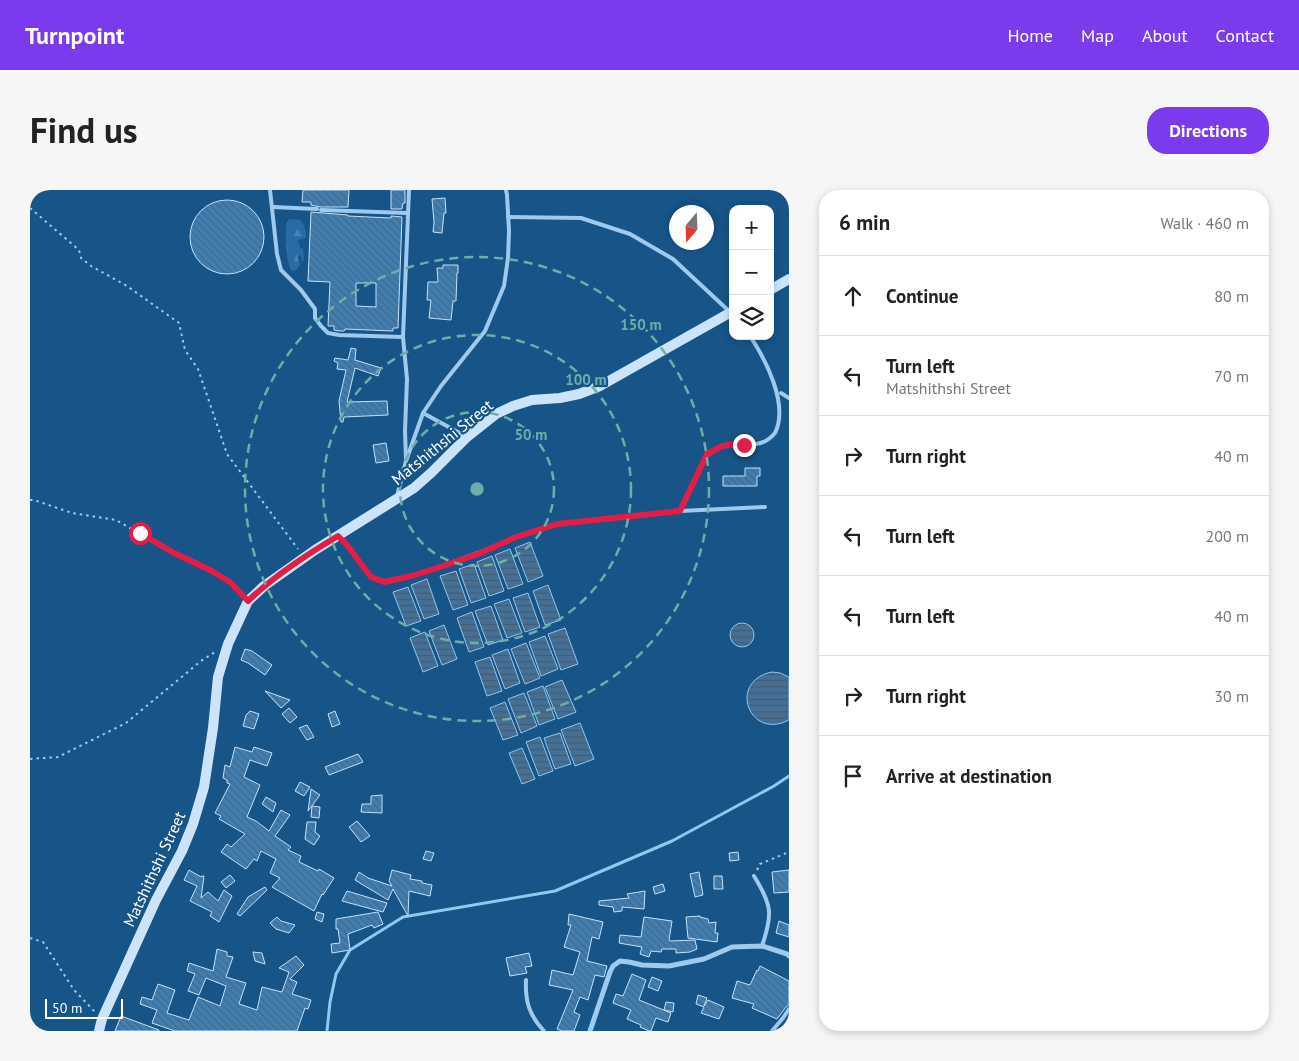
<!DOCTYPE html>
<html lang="en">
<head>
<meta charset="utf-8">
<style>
	:root { --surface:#fff; --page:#f6f6f6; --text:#222; --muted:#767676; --line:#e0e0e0; --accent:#7c3aed }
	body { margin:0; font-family:"PT Sans",sans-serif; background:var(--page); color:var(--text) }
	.controls { position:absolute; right:15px; top:15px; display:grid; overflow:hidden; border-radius:10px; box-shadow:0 2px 8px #0003 }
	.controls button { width:45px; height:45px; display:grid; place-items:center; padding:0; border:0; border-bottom:1px solid var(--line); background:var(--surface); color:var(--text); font:25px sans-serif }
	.compass { position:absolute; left:639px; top:15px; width:45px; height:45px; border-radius:50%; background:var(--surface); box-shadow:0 2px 8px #0003; rotate:199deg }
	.scale { position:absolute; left:15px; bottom:12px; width:78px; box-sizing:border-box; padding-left:5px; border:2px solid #fff; border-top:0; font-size:14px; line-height:18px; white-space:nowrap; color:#fff; -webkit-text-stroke:4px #175488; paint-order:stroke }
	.stop { position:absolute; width:15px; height:15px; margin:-11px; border:4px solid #e11d48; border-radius:50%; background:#fff }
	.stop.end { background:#e11d48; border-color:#fff; box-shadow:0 1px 5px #0008 }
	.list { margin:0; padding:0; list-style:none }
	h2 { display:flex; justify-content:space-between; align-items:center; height:65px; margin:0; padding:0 20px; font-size:21px }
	h2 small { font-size:16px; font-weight:400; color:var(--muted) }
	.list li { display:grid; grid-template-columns:32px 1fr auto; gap:15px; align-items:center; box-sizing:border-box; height:80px; padding:0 20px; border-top:1px solid var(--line) }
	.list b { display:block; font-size:19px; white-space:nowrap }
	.list p { margin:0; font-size:16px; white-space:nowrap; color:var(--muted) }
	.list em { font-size:16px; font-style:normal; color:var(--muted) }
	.icon { flex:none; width:28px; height:28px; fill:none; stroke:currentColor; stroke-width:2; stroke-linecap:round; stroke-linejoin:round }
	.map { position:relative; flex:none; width:759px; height:841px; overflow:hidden; border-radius:20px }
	header { display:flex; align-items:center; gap:30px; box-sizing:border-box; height:70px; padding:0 25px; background:var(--accent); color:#fff }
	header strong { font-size:24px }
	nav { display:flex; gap:28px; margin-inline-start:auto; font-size:18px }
	.intro { display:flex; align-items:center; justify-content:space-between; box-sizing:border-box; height:120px; padding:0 30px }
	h1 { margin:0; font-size:35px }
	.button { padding:12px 22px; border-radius:20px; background:var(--accent); color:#fff; font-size:18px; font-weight:700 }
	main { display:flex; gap:30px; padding:0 30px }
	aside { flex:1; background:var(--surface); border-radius:20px; box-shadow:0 2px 8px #0003 }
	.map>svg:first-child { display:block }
	.forest { fill:url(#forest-firs) }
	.water { fill:url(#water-rules); stroke:#91c7f0 }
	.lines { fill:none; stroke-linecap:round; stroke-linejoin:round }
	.stream { stroke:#91c7f0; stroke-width:3 }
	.building { fill:url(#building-back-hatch); stroke:#c5e2fa; fill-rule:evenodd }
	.path { stroke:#9fcaee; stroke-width:2; stroke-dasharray:2.5 4; stroke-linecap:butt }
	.lane { stroke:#9fcaee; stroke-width:4 }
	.street { stroke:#9fcaee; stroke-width:5 }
	.secondary { stroke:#cce4fa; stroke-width:10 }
	.route { stroke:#e11d48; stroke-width:6 }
	.ring { fill:none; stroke:#6fada8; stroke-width:2.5; stroke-dasharray:9 6 }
	.labels { text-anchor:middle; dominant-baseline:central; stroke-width:4.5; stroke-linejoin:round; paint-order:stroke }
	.street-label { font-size:16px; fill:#fff; stroke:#175488 }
	.centre { fill:#6fada8; stroke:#175488; stroke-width:2.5 }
	.ring-label { font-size:15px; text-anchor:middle; font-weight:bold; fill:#6fada8; stroke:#175488; stroke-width:4.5; stroke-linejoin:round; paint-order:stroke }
</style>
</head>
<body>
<header>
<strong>Turnpoint</strong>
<nav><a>Home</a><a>Map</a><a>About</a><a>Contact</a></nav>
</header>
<div class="intro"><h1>Find us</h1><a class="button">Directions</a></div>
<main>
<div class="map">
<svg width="759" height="841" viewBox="0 0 759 841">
	<defs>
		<pattern id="forest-firs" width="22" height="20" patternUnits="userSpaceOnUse" patternTransform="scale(1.25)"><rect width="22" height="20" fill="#276ca6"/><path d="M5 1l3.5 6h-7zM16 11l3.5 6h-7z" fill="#4782b3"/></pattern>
		<pattern id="water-rules" width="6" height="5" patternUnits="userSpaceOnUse" patternTransform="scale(1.25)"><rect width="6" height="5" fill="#447097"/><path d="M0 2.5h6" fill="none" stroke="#495a6a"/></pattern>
		<pattern id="building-back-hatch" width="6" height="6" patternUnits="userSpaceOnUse" patternTransform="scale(1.25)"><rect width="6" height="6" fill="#407eb2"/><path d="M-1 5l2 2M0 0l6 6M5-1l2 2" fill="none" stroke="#456884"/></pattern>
	</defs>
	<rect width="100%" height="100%" fill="#175488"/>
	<path class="forest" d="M259 29 270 30C275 36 276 40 276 48L268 50 270 57 273 59 274 70 272 71 271 66 268 65V68L270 75 266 80 262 81C256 75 255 46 256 37 256 34 258 32 259 29Z"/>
	<g class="water">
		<polygon points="500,352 513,386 498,392 485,358"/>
		<polygon points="480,359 493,394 478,399 465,365"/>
		<polygon points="462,366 474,401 459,406 447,372"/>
		<polygon points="444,374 456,408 441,413 429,379"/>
		<polygon points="426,381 438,415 423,420 410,386"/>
		<polygon points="397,389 409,424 394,429 381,395"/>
		<polygon points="518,395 531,430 515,435 503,401"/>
		<polygon points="378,397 391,431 376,436 363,402"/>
		<polygon points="498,403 510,437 495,442 483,408"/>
		<polygon points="479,409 492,443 477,448 464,414"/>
		<polygon points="461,416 473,450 458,455 445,421"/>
		<polygon points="442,422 454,457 439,462 427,428"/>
		<circle cx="712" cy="445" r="12"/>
		<polygon points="414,435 427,469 412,475 399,441"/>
		<polygon points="535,438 548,474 531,480 518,444"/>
		<polygon points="395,442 408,476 393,482 380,448"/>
		<polygon points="515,446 528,479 511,486 499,452"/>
		<polygon points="496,453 510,488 495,494 481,459"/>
		<polygon points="478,459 490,493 475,499 462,465"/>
		<polygon points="460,467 472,501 457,506 445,472"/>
		<path d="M742 482 750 483 759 487V530C719 551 697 491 742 482Z"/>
		<polygon points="532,490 546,522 528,529 515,497"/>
		<polygon points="513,496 525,529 509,535 497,502"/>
		<polygon points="494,503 507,536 491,543 478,509"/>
		<polygon points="475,512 488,545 473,550 460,518"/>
		<polygon points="550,533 564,569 545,576 531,540"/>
		<polygon points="530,543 541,574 525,579 514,548"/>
		<polygon points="510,547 523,581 509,586 496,552"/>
		<polygon points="492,558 505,589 492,594 479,563"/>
	</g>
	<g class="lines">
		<polyline class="stream" points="297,841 300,812 306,784 320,760 373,727 525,701 642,651 744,596 759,586"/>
	</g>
	<g class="building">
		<polygon points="273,0 319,0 318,17 290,17 281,15 281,12 272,12"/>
		<polygon points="361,0 375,0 375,13 373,13 372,19 361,19"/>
		<polygon points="415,8 416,23 414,23 412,43 403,42 404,32 402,9"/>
		<circle cx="197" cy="47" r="37"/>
		<path d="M281 22 318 25V26L361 28V26L372 27 368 138H363V141L315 139 314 141H309L304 140V136H298L300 92 278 91ZM326 93H346V117L326 116Z"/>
		<polygon points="413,75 428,75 428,83 427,83 426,111 423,111 421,130 399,128 401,110 397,110 398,92 408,92 407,78 413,78"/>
		<polygon points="321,158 326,159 325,170 351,178 348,186 325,178 317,212 357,211 358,225 314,227 313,232 311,232 309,211 316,180 307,179 308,173 304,171 305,168 318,170"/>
		<polygon points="356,253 359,271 346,273 343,255"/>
		<polygon points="715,278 730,278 730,286 727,286 727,296 693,296 693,286 715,286"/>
		<polygon points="215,459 222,461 242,475 235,485 218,473 211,470"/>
		<polygon points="235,501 260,510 251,518"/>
		<polygon points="259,518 267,527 260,533 252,524"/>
		<polygon points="220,521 229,524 224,539 213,536 216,525"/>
		<polygon points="305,521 310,534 302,537 298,524"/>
		<polygon points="277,535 284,547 277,550 269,538"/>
		<polygon points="205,557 222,562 224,557 242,563 237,576 220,570 214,587 230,595 217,627 226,631 239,641 251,620 260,625 245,646 261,657 258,660 271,666 269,672 288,681 289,679 304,688 293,705 292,704 284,721 242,697 250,688 240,683 246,669 231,661 227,671 224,669 216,679 191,662 197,654 201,657 215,644 189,629 191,626 185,623 200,594 197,593 197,590 193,588 195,575 200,577"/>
		<polygon points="328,564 333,572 299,585 295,577"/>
		<polygon points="270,592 280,597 274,606 265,601"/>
		<polygon points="281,599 290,605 278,621"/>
		<polygon points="352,605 352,623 331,622 332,614 341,614 341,606"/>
		<polygon points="236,607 246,613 243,622 232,614"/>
		<polygon points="282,616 290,617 289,628 281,627"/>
		<polygon points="327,631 340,646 331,652 319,637"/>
		<polygon points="277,632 286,632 285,642 290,646 284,655 275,649"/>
		<polygon points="396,661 404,663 401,671 393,669"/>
		<polygon points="708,662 709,670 700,671 699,663"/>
		<polygon points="159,680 171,687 172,686 174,686 171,708 178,702 188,711 194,700 202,706 189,732 180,726 182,722 160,711 167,696 154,690"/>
		<polygon points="362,680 381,685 380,689 392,691 392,693 402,695 400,706 379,701 378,726 363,699 358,710 325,690 329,682 338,688 362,696 359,691"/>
		<polygon points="759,680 759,702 744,703 742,682"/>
		<polygon points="669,682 673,705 665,707 660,684"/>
		<polygon points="200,685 205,691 196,698 191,692"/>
		<polygon points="684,686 692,686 693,699 684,699"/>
		<polygon points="633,694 635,701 625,704 623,697"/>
		<polygon points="235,697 237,700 210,726 207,724 218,707"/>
		<polygon points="317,701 357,713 353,722 312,711"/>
		<polygon points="615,701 614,719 592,717 592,721 584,722 583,717 569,715 569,711 599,708 597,704"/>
		<polygon points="287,722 294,724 292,732 285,729"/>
		<polygon points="348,722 353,734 344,738 342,735 318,744 320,760 302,763 301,754 310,753 308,739 306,739 306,729"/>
		<polygon points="539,724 573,732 569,749 562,747 557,771 577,776 574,787 565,785 558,810 550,807 544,822 550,825 544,841 532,841 527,839 543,800 519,795 522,780 543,785 550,762 534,757 541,735 538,735"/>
		<polygon points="670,726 670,727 678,729 679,733 686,732 685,743 688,743 687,752 658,748 656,727"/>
		<polygon points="247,727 251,731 265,735 259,743 246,739 240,733"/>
		<polygon points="614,727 642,731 639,750 640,751 665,750 667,759 660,762 646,763 646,759 632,759 631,762 621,761 619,767 610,764 612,757 589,753 590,745 611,747"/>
		<polygon points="749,731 759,735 759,747 746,743"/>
		<polygon points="187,759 197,762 197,766 203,767 196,787 216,793 209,814 227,820 232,797 252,802 259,782 249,778 266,766 274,775 260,789 267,792 262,804 281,810 278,819 275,818 267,841 145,841 122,833 127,820 110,814 112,807 122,810 128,794 145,800 137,823 143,825 159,830 168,807 190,816 196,796 176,788 169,805 158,801 165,784 157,781 159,773 183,781"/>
		<polygon points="223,762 232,763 235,774 225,771"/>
		<polygon points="499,763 502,776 495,777 497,783 480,786 476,768"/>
		<polygon points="730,776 759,791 759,815 756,817 747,829 722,818 724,814 702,808 707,791 720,795 727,780 728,781"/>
		<polygon points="602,784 616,790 609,810 641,823 638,832 626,828 621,841 619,841 610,837 611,835 597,829 601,820 583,813 586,804 593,806"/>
		<polygon points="622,787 632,791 628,801 618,797"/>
		<polygon points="668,805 677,808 674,816 678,810 694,817 689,829 671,823 674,817 666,814"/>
		<polygon points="636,812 644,813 643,822 634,820"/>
		<polygon points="91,826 129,840 129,841 85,841"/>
	</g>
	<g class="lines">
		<g class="path">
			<polyline points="0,18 49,60 51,68 61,76 97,96 149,133 155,160 168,179 197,264 268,359"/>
			<polyline points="0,310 4,310 42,323 86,330 144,363 180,380 200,392 211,404"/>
			<polyline points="0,569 28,567 96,533 171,471 185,462"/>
			<polyline points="727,680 730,674 759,662"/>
			<polyline points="0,748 13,752 44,800 65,822"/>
		</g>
		<g class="lane">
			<polyline points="240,0 247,64 251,80 271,100 285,119 285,128 291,136 298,143 309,145 373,147"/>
			<polyline points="243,17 287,19"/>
			<polyline points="291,20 377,23"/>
			<polyline points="478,27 551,28 600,44 643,69 700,122"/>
			<polyline points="751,203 759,208"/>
			<polyline points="393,223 437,247"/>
			<polyline points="376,269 375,241 377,189 373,147 379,0"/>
			<polyline points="367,306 376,271 393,223 411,196 455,141 474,96 478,68 479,41 477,5 476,0"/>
			<path d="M650 321C656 308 663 294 670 280 672 275 674 267 679 264 692 251 710 257 726 254 734 253 740 249 745 243 759 215 736 170 720 146"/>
			<polyline points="308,346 317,355 341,387 354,392 381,386 404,379 448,363 486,347 527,334 650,321 735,317"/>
			<path d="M724 686C742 715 743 724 732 756"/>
			<path d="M496 790C495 811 499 825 514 841"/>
			<polyline points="742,841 753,828 759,819"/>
		</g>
		<polyline class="street" points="560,841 580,782 583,776 590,771 599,772 612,775 639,776 674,769 702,757 732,756 757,764 759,766"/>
		<g class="secondary">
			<polyline points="740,100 759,89"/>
			<polyline points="69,841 72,829 126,710 152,661 163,634 174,597 183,538 188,487 198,454 218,411 234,396 285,360 384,298 401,283 437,247 466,224 483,216 502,210 530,208 549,204 570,196 703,121"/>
		</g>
	</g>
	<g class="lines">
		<path class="route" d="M110 343 144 363 180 380 200 392 218 411C245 385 276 365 308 346L317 355 341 387 354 392 381 386 404 379 448 364 486 347 527 334 650 321 677 264 692 256 704 254 714 255"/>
	</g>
	<g class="ring">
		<circle cx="447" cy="299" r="77"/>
		<circle cx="447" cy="299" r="154"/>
		<circle cx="447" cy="299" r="232"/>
	</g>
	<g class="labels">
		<g class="street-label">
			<text transform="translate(412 252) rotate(-39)">Matshithshi Street</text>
			<text transform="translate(124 679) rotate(-65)">Matshithshi Street</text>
		</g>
	</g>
	<circle cx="447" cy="299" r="8" class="centre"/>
	<g class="ring-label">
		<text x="611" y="140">150 m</text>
		<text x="556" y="195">100 m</text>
		<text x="501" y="250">50 m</text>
	</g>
</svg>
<div class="controls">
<button>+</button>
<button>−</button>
<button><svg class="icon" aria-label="layers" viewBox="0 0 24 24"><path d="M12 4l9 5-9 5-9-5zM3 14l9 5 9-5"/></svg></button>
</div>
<svg class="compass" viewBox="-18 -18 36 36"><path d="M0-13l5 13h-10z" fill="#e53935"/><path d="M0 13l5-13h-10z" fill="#767676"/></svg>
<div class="scale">50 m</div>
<div class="stop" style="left:110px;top:343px"></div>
<div class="stop end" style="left:714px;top:255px"></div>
</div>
<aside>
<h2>6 min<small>Walk · 460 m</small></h2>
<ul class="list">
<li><svg class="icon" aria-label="ahead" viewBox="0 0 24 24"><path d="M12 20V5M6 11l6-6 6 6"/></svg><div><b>Continue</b></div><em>80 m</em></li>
<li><svg class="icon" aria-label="left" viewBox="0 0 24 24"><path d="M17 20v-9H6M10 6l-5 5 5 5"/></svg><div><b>Turn left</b><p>Matshithshi Street</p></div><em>70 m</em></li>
<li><svg class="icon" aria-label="right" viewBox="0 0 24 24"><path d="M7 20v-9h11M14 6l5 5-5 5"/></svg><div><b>Turn right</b></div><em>40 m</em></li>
<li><svg class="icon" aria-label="left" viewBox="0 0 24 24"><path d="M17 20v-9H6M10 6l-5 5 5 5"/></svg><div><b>Turn left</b></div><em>200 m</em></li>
<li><svg class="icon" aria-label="left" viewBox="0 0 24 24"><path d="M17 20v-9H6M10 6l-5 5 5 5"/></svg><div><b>Turn left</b></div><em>40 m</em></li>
<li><svg class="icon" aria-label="right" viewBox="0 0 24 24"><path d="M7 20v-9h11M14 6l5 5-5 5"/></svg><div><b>Turn right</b></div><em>30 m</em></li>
<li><svg class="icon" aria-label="arrive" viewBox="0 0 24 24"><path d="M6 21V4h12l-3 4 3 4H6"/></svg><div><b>Arrive at destination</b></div></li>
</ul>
</aside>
</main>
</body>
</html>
